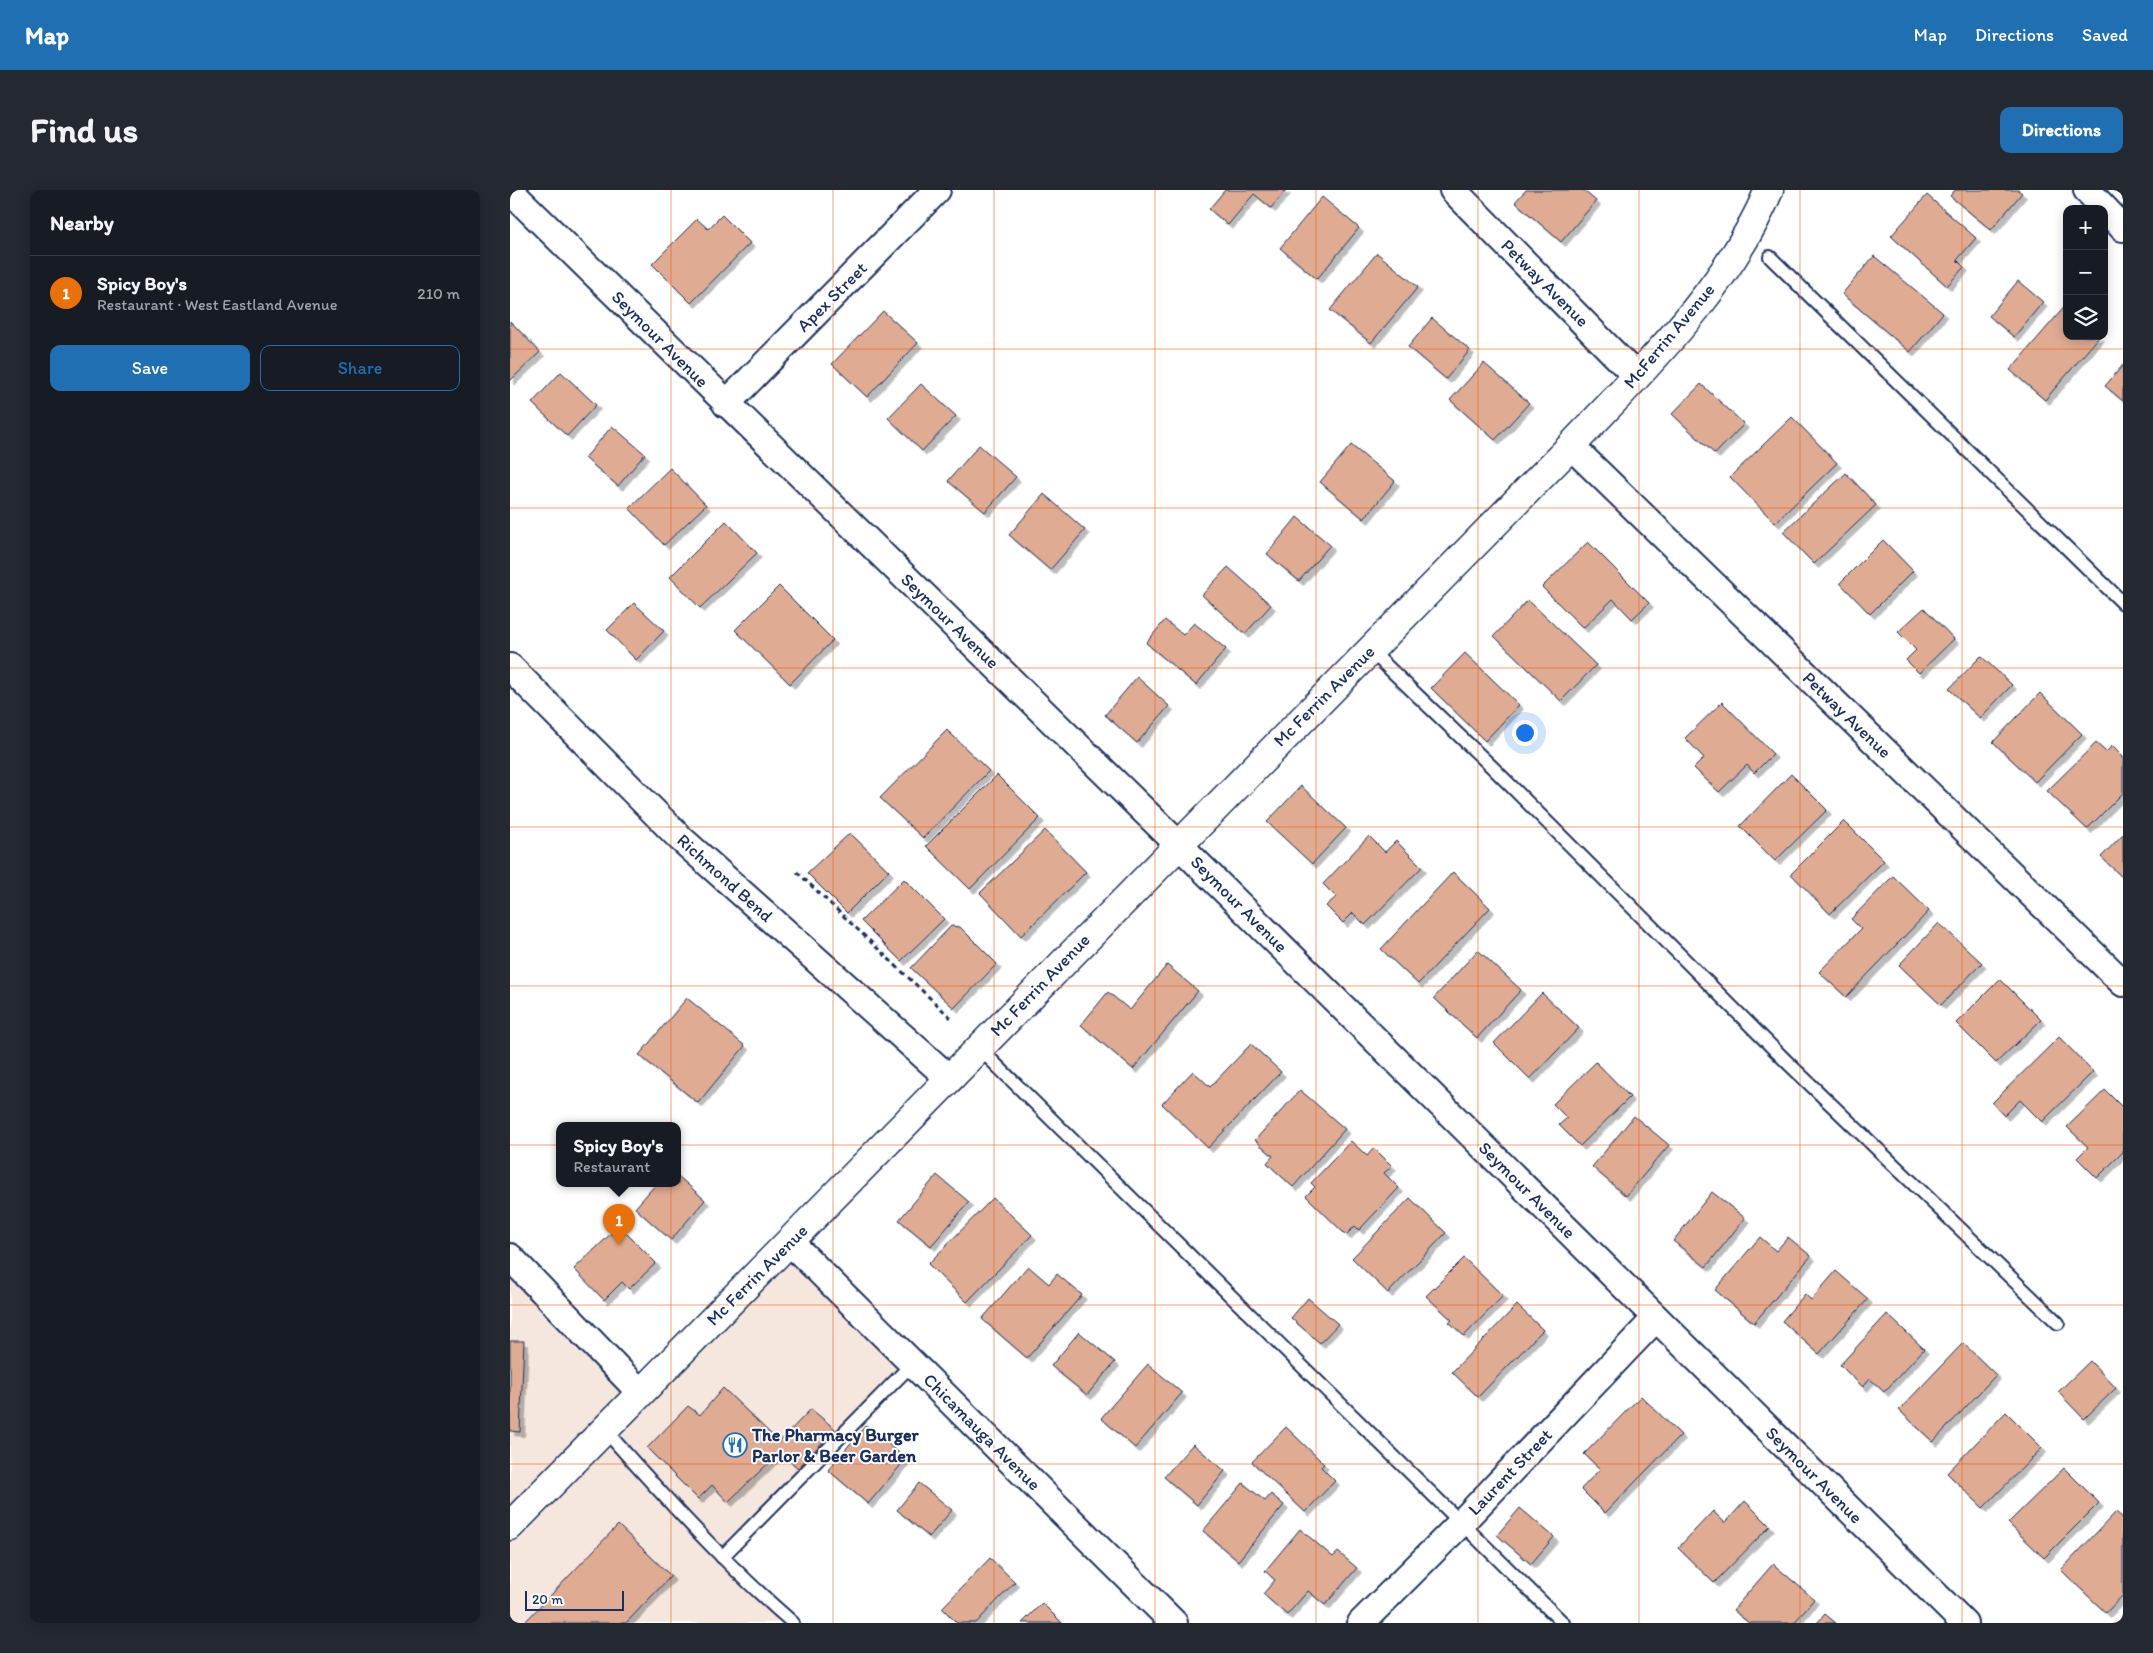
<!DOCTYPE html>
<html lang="en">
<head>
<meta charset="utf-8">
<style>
	:root { --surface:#171b24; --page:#242831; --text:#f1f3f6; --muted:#9ea1a6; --line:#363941; --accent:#1f6fb2 }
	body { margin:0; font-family:Itim,sans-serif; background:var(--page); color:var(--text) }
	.controls { position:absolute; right:15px; top:15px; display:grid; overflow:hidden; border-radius:10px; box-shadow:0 2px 12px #0003 }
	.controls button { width:45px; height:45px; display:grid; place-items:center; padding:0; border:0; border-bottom:1px solid var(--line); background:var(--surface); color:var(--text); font:25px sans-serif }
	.scale { position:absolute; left:15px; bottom:12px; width:99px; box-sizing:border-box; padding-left:5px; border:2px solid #1b2f5e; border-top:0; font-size:14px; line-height:18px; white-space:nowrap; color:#1b2f5e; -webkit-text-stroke:4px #fff; paint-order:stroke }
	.you { position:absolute; left:1014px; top:542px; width:18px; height:18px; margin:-12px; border:4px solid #fff; border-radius:50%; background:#1a73e8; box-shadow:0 0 0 8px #1a73e833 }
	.badge { display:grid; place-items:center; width:32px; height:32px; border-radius:50%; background:var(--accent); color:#fff; font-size:16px; font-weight:700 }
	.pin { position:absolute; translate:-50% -41px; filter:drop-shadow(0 1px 2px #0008) }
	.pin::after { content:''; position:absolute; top:26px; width:18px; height:15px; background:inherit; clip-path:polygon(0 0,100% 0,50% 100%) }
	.popup { position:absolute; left:46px; top:932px; width:125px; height:65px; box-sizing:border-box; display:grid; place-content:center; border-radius:10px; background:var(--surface); filter:drop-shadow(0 1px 4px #0005); font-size:16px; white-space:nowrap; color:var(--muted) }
	.popup b { font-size:19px; color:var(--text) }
	.popup::after { content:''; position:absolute; left:50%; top:100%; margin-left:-10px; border:10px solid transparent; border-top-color:var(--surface) }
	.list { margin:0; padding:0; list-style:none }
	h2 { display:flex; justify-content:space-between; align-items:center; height:65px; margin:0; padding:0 20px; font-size:21px }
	h2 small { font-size:16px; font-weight:400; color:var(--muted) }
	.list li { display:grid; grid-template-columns:32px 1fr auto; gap:15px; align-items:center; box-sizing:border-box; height:75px; padding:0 20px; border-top:1px solid var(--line) }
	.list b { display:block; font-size:19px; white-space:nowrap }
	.list p { margin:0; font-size:16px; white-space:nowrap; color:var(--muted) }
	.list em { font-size:16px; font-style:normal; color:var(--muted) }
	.actions { display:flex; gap:10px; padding:15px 20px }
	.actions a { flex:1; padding:11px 0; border:1px solid var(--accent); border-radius:10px; text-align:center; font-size:18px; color:var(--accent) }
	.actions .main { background:var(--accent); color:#fff }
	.icon { flex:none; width:28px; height:28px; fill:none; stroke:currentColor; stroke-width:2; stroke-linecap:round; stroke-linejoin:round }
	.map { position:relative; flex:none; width:1613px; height:1433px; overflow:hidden; border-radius:10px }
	header { display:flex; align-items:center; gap:30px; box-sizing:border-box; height:70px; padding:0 25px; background:var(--accent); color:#fff }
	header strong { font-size:24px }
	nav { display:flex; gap:28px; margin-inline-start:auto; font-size:18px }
	.intro { display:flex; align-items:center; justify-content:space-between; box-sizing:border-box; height:120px; padding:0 30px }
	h1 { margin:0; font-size:35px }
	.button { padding:12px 22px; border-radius:10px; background:var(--accent); color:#fff; font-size:18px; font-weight:700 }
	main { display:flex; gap:30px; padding:0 30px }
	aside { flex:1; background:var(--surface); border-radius:10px; box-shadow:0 2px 12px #0003 }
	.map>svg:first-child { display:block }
	.built { fill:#f5e6de }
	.building { fill:#dfab92; stroke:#1b2f5e; filter:url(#shadow) }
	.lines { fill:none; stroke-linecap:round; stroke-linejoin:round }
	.service-casing { stroke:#1b2f5e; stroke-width:16 }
	.minor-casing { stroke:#1b2f5e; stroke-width:30 }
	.tertiary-casing { stroke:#1b2f5e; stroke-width:31 }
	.path { stroke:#1b2f5e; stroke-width:3; stroke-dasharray:5 4; stroke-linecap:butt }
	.service { stroke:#fff; stroke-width:12 }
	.minor { stroke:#fff; stroke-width:26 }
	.tertiary { stroke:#fff; stroke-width:28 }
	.grid { fill:none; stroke:#e8590c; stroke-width:1; stroke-opacity:0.55 }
	.labels { text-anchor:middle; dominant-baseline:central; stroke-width:4; stroke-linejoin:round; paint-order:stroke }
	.street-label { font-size:18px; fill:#1b2f5e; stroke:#fff }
	.poi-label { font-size:18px; font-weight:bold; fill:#1b2f5e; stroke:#fff; text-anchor:start }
</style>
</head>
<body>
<header>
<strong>Map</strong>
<nav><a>Map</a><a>Directions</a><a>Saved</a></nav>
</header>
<div class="intro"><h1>Find us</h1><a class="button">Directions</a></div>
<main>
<aside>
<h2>Nearby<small></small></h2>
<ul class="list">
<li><span class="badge" style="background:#e8710a">1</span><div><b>Spicy Boy's</b><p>Restaurant · West Eastland Avenue</p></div><em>210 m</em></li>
</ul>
<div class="actions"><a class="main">Save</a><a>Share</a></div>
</aside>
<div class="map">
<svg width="1613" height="1433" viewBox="0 0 1613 1433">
	<defs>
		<filter id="shadow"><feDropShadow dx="4.5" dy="4.5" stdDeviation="0" flood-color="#0004"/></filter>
	</defs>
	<rect width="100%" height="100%" fill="#fff"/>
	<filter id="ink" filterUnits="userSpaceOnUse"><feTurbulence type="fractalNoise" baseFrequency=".02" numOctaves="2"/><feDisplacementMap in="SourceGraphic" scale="10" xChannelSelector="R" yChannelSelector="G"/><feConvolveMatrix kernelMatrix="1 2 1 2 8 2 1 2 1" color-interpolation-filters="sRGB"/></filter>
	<g filter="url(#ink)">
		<polygon class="built" points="280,1052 403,1173 213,1367 273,1425 265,1433 0,1433 0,1079 130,1201"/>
		<g class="building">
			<polygon points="715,0 776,0 761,18 744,4 718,35 699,19"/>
			<polygon points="1016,0 1073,0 1086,11 1051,52 1005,12"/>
			<polygon points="1445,0 1508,0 1512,3 1481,40 1440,6"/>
			<polygon points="1417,5 1466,48 1447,70 1454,77 1437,96 1381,46"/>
			<polygon points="812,7 849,38 807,89 770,58"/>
			<polygon points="212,25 240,53 181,113 142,74 187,29 198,39"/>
			<polygon points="867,63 908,97 861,153 820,120"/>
			<polygon points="1364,66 1433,123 1400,162 1332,104"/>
			<polygon points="1508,91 1533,112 1504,147 1479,126"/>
			<polygon points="1557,114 1557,146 1590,146 1535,210 1500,180"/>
			<polygon points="373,121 408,153 357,207 322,174"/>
			<polygon points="922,128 960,160 936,189 898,157"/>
			<polygon points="0,131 30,162 0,191"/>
			<polygon points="974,173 1019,213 985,250 940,210"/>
			<polygon points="1613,175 1613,211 1595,196"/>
			<polygon points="51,182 86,215 57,246 22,213"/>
			<polygon points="411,194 446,226 412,261 378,228"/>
			<polygon points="1191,194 1234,234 1205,264 1162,224"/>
			<polygon points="1282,227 1327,273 1265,333 1220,287"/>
			<polygon points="102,236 135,264 108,296 75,268"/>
			<polygon points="469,255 506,287 475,322 438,291"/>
			<polygon points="841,255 885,291 854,329 810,292"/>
			<polygon points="160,278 196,315 154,355 119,318"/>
			<polygon points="1336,283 1366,315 1304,374 1273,342"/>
			<polygon points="534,304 575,340 540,380 499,345"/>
			<polygon points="787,327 820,355 789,391 757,364"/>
			<polygon points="216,331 247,363 190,418 160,387"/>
			<polygon points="1373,350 1403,381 1360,424 1330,393"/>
			<polygon points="1078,352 1139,413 1122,429 1103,409 1073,438 1032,397"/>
			<polygon points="718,377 761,415 735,444 692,405"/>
			<polygon points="269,396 323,450 280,494 225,440"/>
			<polygon points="1018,410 1086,475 1051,511 984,446"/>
			<polygon points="124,413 154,441 126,470 97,440"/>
			<polygon points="1414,418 1444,449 1409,483 1396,470 1406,460 1388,442"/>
			<polygon points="655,430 673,445 684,433 716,459 686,495 636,453"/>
			<polygon points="955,463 1009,515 975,551 921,498"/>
			<polygon points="1471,466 1502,495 1470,528 1439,499"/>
			<polygon points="627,487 659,516 627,553 595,525"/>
			<polygon points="1530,503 1572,544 1525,592 1483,552"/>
			<polygon points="1212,512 1263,564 1244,583 1237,575 1209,602 1184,578 1194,568 1175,548"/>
			<polygon points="437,540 479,581 413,648 370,608"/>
			<polygon points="1586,553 1596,562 1602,556 1613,567 1613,603 1577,639 1537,601"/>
			<polygon points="1281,584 1317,620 1265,671 1230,636"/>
			<polygon points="487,585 530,628 460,699 416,656"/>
			<polygon points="791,596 836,638 802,674 757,632"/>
			<polygon points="1334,631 1374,671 1320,724 1281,684"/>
			<polygon points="535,640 576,682 511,746 470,703"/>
			<polygon points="340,643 379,681 337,723 297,683"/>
			<polygon points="1613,644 1613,688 1591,667"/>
			<polygon points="859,646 875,662 886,651 912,677 855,735 843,723 833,733 816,716 826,707 813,694"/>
			<polygon points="943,682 980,718 908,794 871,759"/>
			<polygon points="1383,686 1419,721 1336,807 1309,782 1351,739 1341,729"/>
			<polygon points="394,689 434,729 391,771 351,731"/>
			<polygon points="1429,733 1472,773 1431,815 1389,775"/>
			<polygon points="441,736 450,737 487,774 444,818 401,778"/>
			<polygon points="968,760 1011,800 967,848 924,808"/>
			<polygon points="657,775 688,801 623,879 571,835 598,802 620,820"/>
			<polygon points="1490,789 1531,830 1486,873 1446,833"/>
			<polygon points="1032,803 1069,838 1020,889 984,853"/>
			<polygon points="177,808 235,856 188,913 129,865"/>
			<polygon points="1549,847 1583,882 1532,932 1510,910 1494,926 1482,913"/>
			<polygon points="741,854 771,882 698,958 652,914 683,881 700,897"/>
			<polygon points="1086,872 1120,907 1070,956 1049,935 1057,928 1043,914"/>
			<polygon points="790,900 835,939 783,997 757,973 763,966 745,950"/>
			<polygon points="1595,900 1613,918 1613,962 1587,988 1567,968 1578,957 1557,937"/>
			<polygon points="1124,926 1159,955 1116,1006 1082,977"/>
			<polygon points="841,951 857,966 864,958 882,976 874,983 889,998 849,1040 845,1036 836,1045 796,1006 805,997 801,993"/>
			<polygon points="427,985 459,1012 421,1056 389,1030"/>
			<polygon points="168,986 195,1010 161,1050 125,1018 146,994 168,994"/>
			<polygon points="1202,1002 1235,1028 1196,1077 1163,1051"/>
			<polygon points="483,1008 522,1045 457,1112 418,1074"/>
			<polygon points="900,1008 936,1043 878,1103 842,1068"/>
			<polygon points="109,1036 146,1073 119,1099 112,1092 94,1110 64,1079"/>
			<polygon points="1250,1047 1266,1061 1278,1047 1301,1066 1244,1133 1205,1100"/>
			<polygon points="954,1068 993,1106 954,1146 939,1132 942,1130 916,1106"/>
			<polygon points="518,1076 539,1094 547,1084 572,1105 517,1168 472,1129"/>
			<polygon points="1326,1081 1358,1109 1309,1164 1272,1131 1295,1104 1301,1110"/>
			<polygon points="798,1108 828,1134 810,1153 781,1128"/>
			<polygon points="1007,1115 1033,1140 968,1207 942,1182"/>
			<polygon points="1377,1124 1414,1159 1374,1202 1360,1189 1353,1197 1330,1175"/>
			<polygon points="569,1142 605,1172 577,1205 541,1176"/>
			<polygon points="0,1151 14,1151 10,1242 0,1241"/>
			<polygon points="1453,1153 1486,1185 1423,1252 1389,1220"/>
			<polygon points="1580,1171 1606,1198 1574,1229 1548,1202"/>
			<polygon points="638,1174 672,1203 625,1258 591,1228"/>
			<polygon points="213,1198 269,1252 301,1219 325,1239 288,1278 270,1262 218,1312 202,1295 188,1309 137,1258 178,1216 190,1225"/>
			<polygon points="1131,1206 1171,1245 1095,1323 1071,1299 1090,1279 1074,1264"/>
			<polygon points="1496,1222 1532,1258 1473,1318 1437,1283"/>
			<polygon points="356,1235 396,1269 358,1314 318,1280"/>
			<polygon points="776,1237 814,1274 811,1277 825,1291 795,1322 742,1272"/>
			<polygon points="683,1254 715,1281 687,1315 654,1287"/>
			<polygon points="1554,1278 1589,1313 1534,1368 1498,1333"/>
			<polygon points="409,1293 442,1320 419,1347 387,1320"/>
			<polygon points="733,1293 755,1311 761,1304 774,1315 728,1371 693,1341"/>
			<polygon points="1235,1311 1260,1336 1204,1393 1168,1358 1203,1321 1215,1333"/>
			<polygon points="1010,1318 1044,1347 1021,1374 987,1345"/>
			<polygon points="1606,1322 1613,1328 1613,1405 1596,1423 1551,1380"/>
			<polygon points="108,1335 161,1386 116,1433 14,1433"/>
			<polygon points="790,1339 823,1367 828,1362 847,1378 815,1415 798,1401 777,1425 753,1404 765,1390 755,1381"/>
			<polygon points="480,1368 505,1392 466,1433 447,1433 432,1418"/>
			<polygon points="1263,1374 1304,1409 1284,1433 1239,1433 1223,1420"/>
			<polygon points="532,1413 552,1433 512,1433"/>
			<polygon points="1315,1424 1326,1433 1307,1433"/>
		</g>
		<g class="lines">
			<g class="service-casing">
				<g id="service">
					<polyline points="1260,67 1613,413"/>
					<polyline points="860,460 982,577 1277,872 1548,1133"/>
					<polyline points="469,858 1053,1433"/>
					<path d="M95 1240C154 1307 215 1374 283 1433"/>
					<polyline points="212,1367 403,1173"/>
				</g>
			</g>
			<g class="minor-casing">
				<g id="minor">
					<polyline points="943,0 1126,186"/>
					<polyline points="1577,0 1613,38"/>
					<polyline points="0,1 668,654 1454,1433"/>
					<polyline points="216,214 427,0"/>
					<polyline points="1061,256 1613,793"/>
					<polyline points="0,477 170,648 440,889"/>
					<polyline points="280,1052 664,1433"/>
					<polyline points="0,1067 130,1202"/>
					<polyline points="851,1433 951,1333 1146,1128"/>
				</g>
			</g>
			<g class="tertiary-casing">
				<path id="tertiary" d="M0 1336 1061 256C1133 179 1218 99 1259 0"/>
			</g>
			<polyline class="path" points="287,682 441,828"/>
			<use href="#service" class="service"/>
			<use href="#minor" class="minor"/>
			<use href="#tertiary" class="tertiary"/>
		</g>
	</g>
	<path class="grid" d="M161 0V1433M323 0V1433M484 0V1433M645 0V1433M806 0V1433M968 0V1433M1129 0V1433M1290 0V1433M1452 0V1433M0 159H1613M0 318H1613M0 478H1613M0 637H1613M0 796H1613M0 955H1613M0 1115H1613M0 1274H1613"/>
	<defs>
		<g id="restaurant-ring" transform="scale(1.25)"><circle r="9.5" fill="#fff" stroke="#1f6fb2" stroke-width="1.5"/><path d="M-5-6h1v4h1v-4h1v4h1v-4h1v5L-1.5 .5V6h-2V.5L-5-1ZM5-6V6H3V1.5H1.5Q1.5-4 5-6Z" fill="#1f6fb2"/></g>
	</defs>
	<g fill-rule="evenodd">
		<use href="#restaurant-ring" x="225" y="1255"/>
	</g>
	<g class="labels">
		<g class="street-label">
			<text transform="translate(1035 93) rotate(45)">Petway Avenue</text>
			<text transform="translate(322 107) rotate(-45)">Apex Street</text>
			<text transform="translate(1159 146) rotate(-50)">McFerrin Avenue</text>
			<text transform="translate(150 149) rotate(45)">Seymour Avenue</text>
			<text transform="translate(440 431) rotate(44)">Seymour Avenue</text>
			<text transform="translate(814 506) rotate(-45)">Mc Ferrin Avenue</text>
			<text transform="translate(1337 525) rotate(44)">Petway Avenue</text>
			<text transform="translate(215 688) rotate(42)">Richmond Bend</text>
			<text transform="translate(729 714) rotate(45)">Seymour Avenue</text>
			<text transform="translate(530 795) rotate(-46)">Mc Ferrin Avenue</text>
			<text transform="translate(1017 1000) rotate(45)">Seymour Avenue</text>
			<text transform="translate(247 1085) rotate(-45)">Mc Ferrin Avenue</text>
			<text transform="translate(472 1242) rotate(45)">Chicamauga Avenue</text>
			<text transform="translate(1000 1282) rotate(-46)">Laurent Street</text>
			<text transform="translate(1304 1285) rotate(45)">Seymour Avenue</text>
		</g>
		<g class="poi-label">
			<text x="242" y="1245">The Pharmacy Burger<tspan x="242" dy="21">Parlor &amp; Beer Garden</tspan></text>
		</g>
	</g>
</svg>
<div class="controls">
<button>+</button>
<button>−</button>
<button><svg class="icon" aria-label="layers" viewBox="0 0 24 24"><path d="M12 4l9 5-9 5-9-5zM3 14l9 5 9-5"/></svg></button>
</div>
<div class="scale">20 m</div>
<div class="you"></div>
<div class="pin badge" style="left:109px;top:1055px;background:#e8710a">1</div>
<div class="popup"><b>Spicy Boy's</b>Restaurant</div>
</div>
</main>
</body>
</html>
